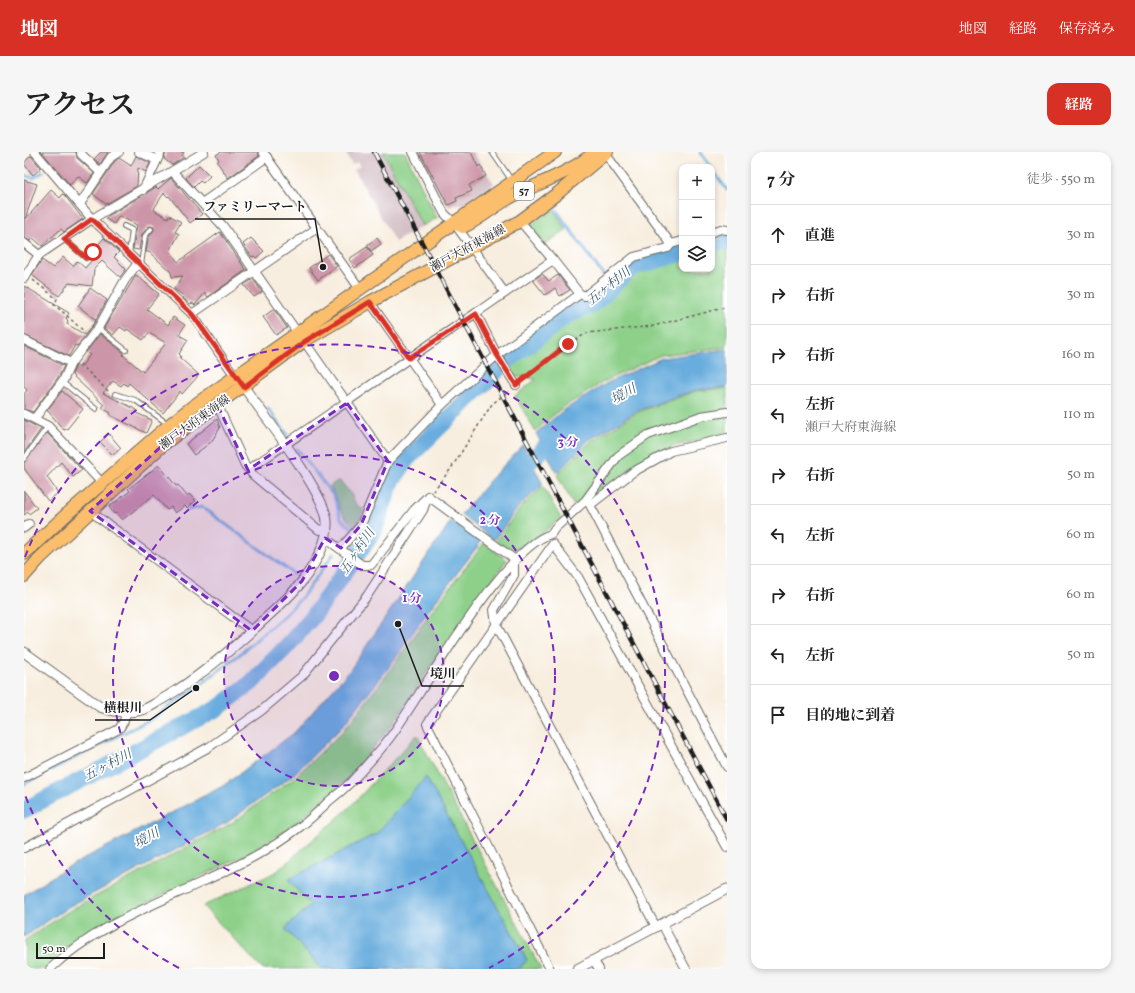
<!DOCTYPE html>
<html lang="ja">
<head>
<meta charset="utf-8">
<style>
	:root { --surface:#fff; --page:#f6f6f6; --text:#222; --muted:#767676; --line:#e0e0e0; --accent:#d93025 }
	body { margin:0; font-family:Vollkorn,"Noto Serif JP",serif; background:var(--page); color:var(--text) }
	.controls { position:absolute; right:12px; top:12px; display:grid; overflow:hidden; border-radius:8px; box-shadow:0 2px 6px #0003 }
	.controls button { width:36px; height:36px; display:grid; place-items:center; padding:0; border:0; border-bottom:1px solid var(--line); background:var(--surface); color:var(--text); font:20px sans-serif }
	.scale { position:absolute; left:12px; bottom:10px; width:69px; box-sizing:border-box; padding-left:4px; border:2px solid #1c1c1c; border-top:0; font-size:11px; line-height:14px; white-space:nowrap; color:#1c1c1c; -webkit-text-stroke:3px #fff; paint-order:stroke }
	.stop { position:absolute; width:12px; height:12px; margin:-9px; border:3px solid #d93025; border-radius:50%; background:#fff }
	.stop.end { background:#d93025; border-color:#fff; box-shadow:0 1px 4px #0008 }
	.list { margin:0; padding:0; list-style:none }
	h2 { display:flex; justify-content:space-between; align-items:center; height:52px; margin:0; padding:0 16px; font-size:17px }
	h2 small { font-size:13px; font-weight:400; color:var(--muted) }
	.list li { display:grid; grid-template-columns:26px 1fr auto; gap:12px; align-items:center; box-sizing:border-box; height:60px; padding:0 16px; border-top:1px solid var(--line) }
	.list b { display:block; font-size:15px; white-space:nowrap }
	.list p { margin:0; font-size:13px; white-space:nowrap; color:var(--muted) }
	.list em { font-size:13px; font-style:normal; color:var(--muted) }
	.icon { flex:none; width:22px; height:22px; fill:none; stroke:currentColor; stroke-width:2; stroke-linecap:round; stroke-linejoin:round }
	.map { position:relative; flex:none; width:703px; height:817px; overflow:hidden; border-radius:12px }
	header { display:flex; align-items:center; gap:24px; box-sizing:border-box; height:56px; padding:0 20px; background:var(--accent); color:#fff }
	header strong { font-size:19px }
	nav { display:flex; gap:22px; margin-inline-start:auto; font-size:14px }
	.intro { display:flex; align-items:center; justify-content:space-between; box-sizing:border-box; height:96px; padding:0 24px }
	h1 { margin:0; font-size:28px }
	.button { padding:10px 18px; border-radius:12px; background:var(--accent); color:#fff; font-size:14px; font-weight:700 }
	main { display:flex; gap:24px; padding:0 24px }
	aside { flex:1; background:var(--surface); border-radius:12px; box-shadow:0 2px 6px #0003 }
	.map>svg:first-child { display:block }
	.industrial { fill:#d2bdc5 }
	.green { fill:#8dd089; stroke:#547652 }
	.water { fill:#69adde; stroke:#42647d }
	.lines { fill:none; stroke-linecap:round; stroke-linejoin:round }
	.stream { stroke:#69adde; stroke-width:3 }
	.river { stroke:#69adde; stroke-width:17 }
	.building { fill:#cd96a8 }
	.service-casing { stroke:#696660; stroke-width:6 }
	.minor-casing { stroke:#696660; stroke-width:10 }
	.tertiary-casing { stroke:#696660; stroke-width:11 }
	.primary-casing { stroke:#696660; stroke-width:14 }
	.path { stroke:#696660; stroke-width:1.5; stroke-dasharray:3 3; stroke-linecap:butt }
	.service { stroke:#fff; stroke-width:4 }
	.minor { stroke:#fff; stroke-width:8 }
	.tertiary { stroke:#fff; stroke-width:9 }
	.primary { stroke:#fabe6d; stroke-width:12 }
	.rail-casing { stroke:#1c1c1c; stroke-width:4.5 }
	.rail { stroke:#fff; stroke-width:3; stroke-dasharray:9; stroke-linecap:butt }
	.route { stroke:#d93025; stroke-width:5 }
	.marked { fill:#7b2cbf; fill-opacity:0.2; stroke:#7b2cbf; stroke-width:3; stroke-dasharray:8 5; stroke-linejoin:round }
	.ring { fill:none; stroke:#7b2cbf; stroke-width:2; stroke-dasharray:7 5 }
	.labels { text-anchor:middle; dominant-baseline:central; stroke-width:3.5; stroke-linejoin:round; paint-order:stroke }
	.shield { fill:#fff; stroke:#606060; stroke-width:1 }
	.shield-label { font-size:11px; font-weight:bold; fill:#1c1c1c }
	.street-label { font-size:12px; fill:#1c1c1c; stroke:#fff }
	.water-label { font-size:13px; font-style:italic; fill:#3f5d73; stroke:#fff }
	.centre { fill:#7b2cbf; stroke:#fff; stroke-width:2 }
	.ring-label { font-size:12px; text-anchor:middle; font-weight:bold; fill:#7b2cbf; stroke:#fff; stroke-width:3.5; stroke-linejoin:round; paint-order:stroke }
	.leader { fill:none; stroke:#1c1c1c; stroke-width:1.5 }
	.callout-dot { fill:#1c1c1c; stroke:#fff; stroke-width:1.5 }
	.callout-label { font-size:13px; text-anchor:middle; font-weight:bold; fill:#1c1c1c; stroke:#fff; stroke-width:3.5; stroke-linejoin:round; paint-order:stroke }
</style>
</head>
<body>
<header>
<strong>地図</strong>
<nav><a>地図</a><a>経路</a><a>保存済み</a></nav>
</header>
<div class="intro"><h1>アクセス</h1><a class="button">経路</a></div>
<main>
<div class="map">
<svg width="703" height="817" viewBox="0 0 703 817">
	<rect width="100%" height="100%" fill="#fff"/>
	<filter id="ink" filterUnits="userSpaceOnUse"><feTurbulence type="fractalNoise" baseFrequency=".025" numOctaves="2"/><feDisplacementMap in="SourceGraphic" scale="8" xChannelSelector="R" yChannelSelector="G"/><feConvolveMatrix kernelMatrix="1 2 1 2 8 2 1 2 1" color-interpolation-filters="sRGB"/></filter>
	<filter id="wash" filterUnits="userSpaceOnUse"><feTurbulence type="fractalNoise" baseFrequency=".012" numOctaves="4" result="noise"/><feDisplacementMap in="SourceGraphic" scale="16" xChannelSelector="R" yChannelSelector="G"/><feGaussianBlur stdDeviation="0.9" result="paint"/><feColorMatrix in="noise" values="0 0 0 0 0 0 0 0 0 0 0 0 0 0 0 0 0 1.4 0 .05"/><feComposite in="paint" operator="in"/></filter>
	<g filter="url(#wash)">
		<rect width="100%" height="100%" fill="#f8eedf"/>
		<g class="industrial">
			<polygon points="321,0 381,0 413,66 371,90 330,17 336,14 333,10 328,13"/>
			<polygon points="393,0 449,0 470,32 440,53 430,52 425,55 405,24"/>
		</g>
		<g class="green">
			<polygon points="359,0 381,0 413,66 398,74"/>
			<polygon points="529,58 543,77 520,93 505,74"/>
			<polygon points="698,93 703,94 703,195 637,203 581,229 538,256 511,279 491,244 512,227 489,224 485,218 544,166 571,155 611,118 658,105 658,117 688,117 688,96"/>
			<polygon points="703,236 703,281 647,295 607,317 570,344 559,347 550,354 533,323 566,290 614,260 672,239"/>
			<path d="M315 328 328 343C328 349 335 356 340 358L332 375C314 363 316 351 306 334Z"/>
			<polygon points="519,335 537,366 504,393 494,395 487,401 472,389 497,355"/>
			<polygon points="460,391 483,408 428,482 369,572 323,627 274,670 232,698 89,767 42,796 21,817 0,817 1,788 48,757 206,672 270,626 319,579 365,520 405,463"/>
			<polygon points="393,583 517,817 238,817 179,754 252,720 325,656"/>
		</g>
		<g class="water">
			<polygon points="703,197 703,235 671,238 613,259 565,288 533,321 512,281 540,258 583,231 638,206"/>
			<polygon points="499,293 519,333 495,354 470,388 437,363 466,328"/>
			<polygon points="427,369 457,390 402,462 363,518 317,576 268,624 204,670 46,754 0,785 0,743 42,716 199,634 270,581 326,518"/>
			<polygon points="402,625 503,808 495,817 298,817 261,777 287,753 264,728 353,681"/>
		</g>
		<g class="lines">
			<g class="stream">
				<polyline points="676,0 687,15"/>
				<polyline points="688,17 703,38"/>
				<polyline points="0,23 9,26 19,20"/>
				<polyline points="532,58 579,123"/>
				<polyline points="584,131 587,135"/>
				<polyline points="244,257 263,282"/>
				<polyline points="273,297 310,344 317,367 329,377"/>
				<polyline points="164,358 178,355 270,422"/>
				<polyline points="0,632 127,567 172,536 216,502 263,461 279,444 310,401"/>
			</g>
			<g class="river">
				<polyline points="688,92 697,89 703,90"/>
				<polyline points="491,324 524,292 538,282"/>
				<polyline points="0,658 194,556 227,531 265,492 290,463 350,379 367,331 383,307 483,209 542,164 569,152 609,115 658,101"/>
			</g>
		</g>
		<g id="blocks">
			<g class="building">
				<polygon points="18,0 52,0 53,6 70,21 63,31 54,24 46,33"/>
				<polygon points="77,0 84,0 76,12 70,7"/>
				<polygon points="142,0 160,0 158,4 160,5 148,13 140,7"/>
				<polygon points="197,0 234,0 235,4 204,26 193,10 195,8 192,3"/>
				<polygon points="396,0 447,0 454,15 456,13 462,24 445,33 448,39 432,46 433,49 424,53"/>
				<polygon points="7,4 17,16 9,23 0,12 0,10"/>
				<polygon points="112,4 126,11 122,20 114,16 113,34 82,52 69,42 91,9 95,6 107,14"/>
				<polygon points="175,13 186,24 179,31 176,29 170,35 162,26"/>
				<polygon points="147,26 178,62 166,71 145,44 144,45 140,41 131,55 130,58 144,66 145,63 157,70 151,80 155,82 146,99 154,110 196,80 222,118 184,145 181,141 171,153 168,151 166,152 159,146 160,144 150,137 159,124 148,125 147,120 125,100 122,100 124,86 130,78 130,75 125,74 118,82 115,98 109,97 113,73 95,64 90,72 82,67 84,64 132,35 134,37"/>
				<polygon points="0,28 13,32 1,67 0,67"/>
				<polygon points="27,38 36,46 39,42 41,44 59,67 40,80 37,77 18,94 8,85 6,89 0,86 0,69"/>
				<polygon points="80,86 95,100 90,105 102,117 96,125 78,109 70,117 68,134 45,131 35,144 8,123 18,108 29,116 39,105 49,114 53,109 61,116 75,100 71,96"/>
				<polygon points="227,86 240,99 232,106 230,104 228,105 219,92"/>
				<polygon points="353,86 357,92 347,99 343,93"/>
				<polygon points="343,95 349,103 331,116 325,107"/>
				<polygon points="304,102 313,114 294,128 285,116"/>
				<polygon points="518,122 525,129 534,123 546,138 536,144 531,136 521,143 509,128"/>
				<polygon points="112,123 135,142 123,157 144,173 149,165 161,173 155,183 164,188 155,202 157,204 156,206 175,223 158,242 156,239 139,261 105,231 103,234 100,231 97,234 89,229 79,241 113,258 112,261 128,268 122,281 86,263 87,261 78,256 80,253 48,223 52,213 56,216 66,203 62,200 76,182 100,201 99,203 119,220 142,191 125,181 119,188 103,177 102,179 96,175 89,183 80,176"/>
				<polygon points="229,127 238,140 230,145 220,133"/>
				<polygon points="0,134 45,161 42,166 44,169 43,172 61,183 72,168 54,154 66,136 83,148 69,173 53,194 51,193 45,204 0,183"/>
				<polygon points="250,157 263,176 252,183 239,165"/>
				<polygon points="0,194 40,214 35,224 9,260 0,257 0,242 3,238 0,235"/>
				<polygon points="38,239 59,257 43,277 40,278 23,258"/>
				<polygon points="193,267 196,276 187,290 170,303 162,292"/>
				<polygon points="0,268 17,277 0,301"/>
				<polygon points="23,281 58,318 49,325 37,310 23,325 34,341 24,349 0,316 0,310"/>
				<polygon points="85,282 97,296 89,303 76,290"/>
				<polygon points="135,313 152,334 154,333 163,344 165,342 172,349 163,356 161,354 151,361 147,355 143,358 130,343 98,368 92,361 90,362 85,355 106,339 104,337"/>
				<polygon points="0,339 13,356 5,362 4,360 0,363"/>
			</g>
		</g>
	</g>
	<g filter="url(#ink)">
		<use href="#blocks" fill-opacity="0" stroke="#696660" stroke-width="1"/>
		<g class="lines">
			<g class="service-casing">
				<g id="service">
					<polyline points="468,0 488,29"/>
					<polyline points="100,74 108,78 105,102"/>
					<polyline points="40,87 62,106 69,100"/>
					<polyline points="117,113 121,84 127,77"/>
					<polyline points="74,176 102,198"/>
					<polyline points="38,230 72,257"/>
					<polyline points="91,242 111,248 144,272"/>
					<polyline points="0,307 24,274"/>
				</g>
			</g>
			<g class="minor-casing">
				<g id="minor">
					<polyline points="11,0 68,67 168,162 211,224"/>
					<polyline points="57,0 57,2 76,20"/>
					<polyline points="115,0 133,8"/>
					<polyline points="239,0 336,137"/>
					<polyline points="389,0 420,61 430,71 481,141"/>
					<polyline points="149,20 199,74 273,180"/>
					<polyline points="119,38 137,0"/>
					<polyline points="178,51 243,5"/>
					<polyline points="56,52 87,5 95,0"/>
					<polyline points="496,69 529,108"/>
					<polyline points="688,80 697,77 703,78"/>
					<polyline points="0,91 15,103"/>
					<polyline points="647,92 658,89"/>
					<polyline points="0,126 15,103 68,67 180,0"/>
					<polyline points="346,150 418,253"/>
					<polyline points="168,162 293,76"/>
					<polyline points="0,188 47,211"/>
					<polyline points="280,189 364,309 418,253 473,203 556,142"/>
					<polyline points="492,233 473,203 452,161 529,108 556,142 561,144 610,105 644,96 647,92 581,1"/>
					<polyline points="194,254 221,313 230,324 295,378 302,377"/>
					<polyline points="0,262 24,274 79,332"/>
					<polyline points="11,266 40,227 47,211 74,176 101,128 114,111"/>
					<polyline points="703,286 647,299 609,320 566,353 703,615"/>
					<path d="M225 317C301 266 375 212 452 161"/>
					<polyline points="404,344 490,407"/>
					<polyline points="66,359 228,479"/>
					<polyline points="0,376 5,372"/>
					<polyline points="301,386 338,413 347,413 390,358 402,346"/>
					<polyline points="317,396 337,373 364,309"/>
					<polyline points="490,407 490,423 470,458 472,472 632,775"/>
					<polyline points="0,626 95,577 100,569 102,560"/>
					<polyline points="0,696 185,595 237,559 278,524 343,444 399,358 404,344"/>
					<polyline points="638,772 662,817"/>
					<polyline points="570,809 575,817"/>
					<path d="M26 817C68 777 124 755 176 731 211 715 247 698 277 674 287 667 296 658 305 649 313 643 321 636 328 629 343 613 360 595 372 577 402 534 481 395 527 382L531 376 561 349 594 304 624 283 677 264 703 260"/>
					<polyline points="526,817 403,572 529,392 554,425 703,695"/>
				</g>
			</g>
			<g class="tertiary-casing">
				<g id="tertiary">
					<path d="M0 500 76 555C90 560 106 562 121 557 128 554 135 549 142 545 179 523 212 494 243 465 256 453 269 442 279 428 291 412 304 391 303 370 303 343 235 256 216 230"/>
					<polyline points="553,817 703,737"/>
				</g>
			</g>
			<g class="primary-casing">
				<g id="primary">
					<path d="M430 71 439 75C457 67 471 53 489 44 517 30 546 21 571 0"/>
					<polyline points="0,402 43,362 145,273 168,255 531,0"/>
					<polyline points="0,424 17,405 141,291 280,189 346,150 496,69 534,41 583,0"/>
				</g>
			</g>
			<g class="path">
				<path d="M9 128 33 147 30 153C41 161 50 171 61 180"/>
				<polyline points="56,212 85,240"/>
				<polyline points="499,228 544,192 563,181 629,174 703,155"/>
				<polyline points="409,339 426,318 468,252 485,239"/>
			</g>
			<use href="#service" class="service"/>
			<use href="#minor" class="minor"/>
			<use href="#tertiary" class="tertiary"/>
			<use href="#primary" class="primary"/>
			<g class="rail-casing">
				<polyline id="rail" points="350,0 703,668"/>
			</g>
			<use href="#rail" class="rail"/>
		</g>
	</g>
	<g class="lines" filter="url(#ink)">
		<polyline class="route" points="69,100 62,106 40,87 68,67 168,162 220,235 280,190 346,150 385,206 452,162 473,203 492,233 544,192"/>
	</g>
	<path class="marked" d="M323 251 364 309 337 373 317 396 301 386 278 429 228 479 66 359 141 291 194 254 224 318Z"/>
	<circle cx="310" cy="524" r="110" fill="#7b2cbf" fill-opacity=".12"/>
	<g class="ring">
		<circle cx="310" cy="524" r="110"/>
		<circle cx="310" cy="524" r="221"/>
		<path d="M155 816A331 331 0 0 1 1 643M1 405A331 331 0 1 1 465 816"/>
	</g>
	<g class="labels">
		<rect class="shield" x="490" y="30" width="20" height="18" rx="3"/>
		<g class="shield-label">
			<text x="500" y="39">57</text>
		</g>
		<g class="street-label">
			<text transform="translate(444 97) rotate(-29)">瀬戸大府東海線</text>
			<text transform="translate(171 271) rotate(-36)">瀬戸大府東海線</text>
		</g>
		<g class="water-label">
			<text transform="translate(585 135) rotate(-39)">五ヶ村川</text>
			<text transform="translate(600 243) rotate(-29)">境川</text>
			<text transform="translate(334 400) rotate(-56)">五ヶ村川</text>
			<text transform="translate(84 614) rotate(-28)">五ヶ村川</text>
			<text transform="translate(123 687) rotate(-29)">境川</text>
		</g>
	</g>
	<circle cx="310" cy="524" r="6" class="centre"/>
	<g class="ring-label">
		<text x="544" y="294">3 分</text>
		<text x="466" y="372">2 分</text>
		<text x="388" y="450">1 分</text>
	</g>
	<path class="leader" d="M299 115L291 67H171M374 472L398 534H440M172 536L126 568H71"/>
	<g class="callout-dot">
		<circle cx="299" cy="115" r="4"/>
		<circle cx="374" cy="472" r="4"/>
		<circle cx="172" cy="536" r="4"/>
	</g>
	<g class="callout-label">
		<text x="231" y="59">ファミリーマート</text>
		<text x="419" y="526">境川</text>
		<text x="99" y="560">横根川</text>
	</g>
</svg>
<div class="controls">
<button>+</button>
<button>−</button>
<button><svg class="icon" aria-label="layers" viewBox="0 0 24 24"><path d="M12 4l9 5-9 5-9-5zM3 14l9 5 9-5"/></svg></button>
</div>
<div class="scale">50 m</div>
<div class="stop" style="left:69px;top:100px"></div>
<div class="stop end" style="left:544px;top:192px"></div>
</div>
<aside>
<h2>7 分<small>徒歩 · 550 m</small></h2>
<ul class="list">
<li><svg class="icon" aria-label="ahead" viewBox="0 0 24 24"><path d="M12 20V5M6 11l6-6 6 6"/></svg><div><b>直進</b></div><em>30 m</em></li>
<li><svg class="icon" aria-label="right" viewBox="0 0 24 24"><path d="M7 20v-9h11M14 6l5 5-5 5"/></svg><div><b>右折</b></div><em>30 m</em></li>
<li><svg class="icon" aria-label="right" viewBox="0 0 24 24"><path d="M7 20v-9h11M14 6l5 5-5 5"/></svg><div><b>右折</b></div><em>160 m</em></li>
<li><svg class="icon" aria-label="left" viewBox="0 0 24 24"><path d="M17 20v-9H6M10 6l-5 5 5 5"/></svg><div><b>左折</b><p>瀬戸大府東海線</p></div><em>110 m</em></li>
<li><svg class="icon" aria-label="right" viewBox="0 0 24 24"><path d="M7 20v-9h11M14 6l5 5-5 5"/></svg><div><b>右折</b></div><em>50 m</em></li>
<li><svg class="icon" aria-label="left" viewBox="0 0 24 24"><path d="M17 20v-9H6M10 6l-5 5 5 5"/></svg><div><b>左折</b></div><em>60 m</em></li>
<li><svg class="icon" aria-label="right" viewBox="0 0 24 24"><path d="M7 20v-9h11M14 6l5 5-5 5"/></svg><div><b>右折</b></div><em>60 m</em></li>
<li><svg class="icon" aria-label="left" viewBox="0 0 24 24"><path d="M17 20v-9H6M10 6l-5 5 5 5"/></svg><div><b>左折</b></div><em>50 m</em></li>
<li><svg class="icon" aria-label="arrive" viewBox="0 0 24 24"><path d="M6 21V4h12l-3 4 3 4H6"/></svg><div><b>目的地に到着</b></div></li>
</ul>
</aside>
</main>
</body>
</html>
